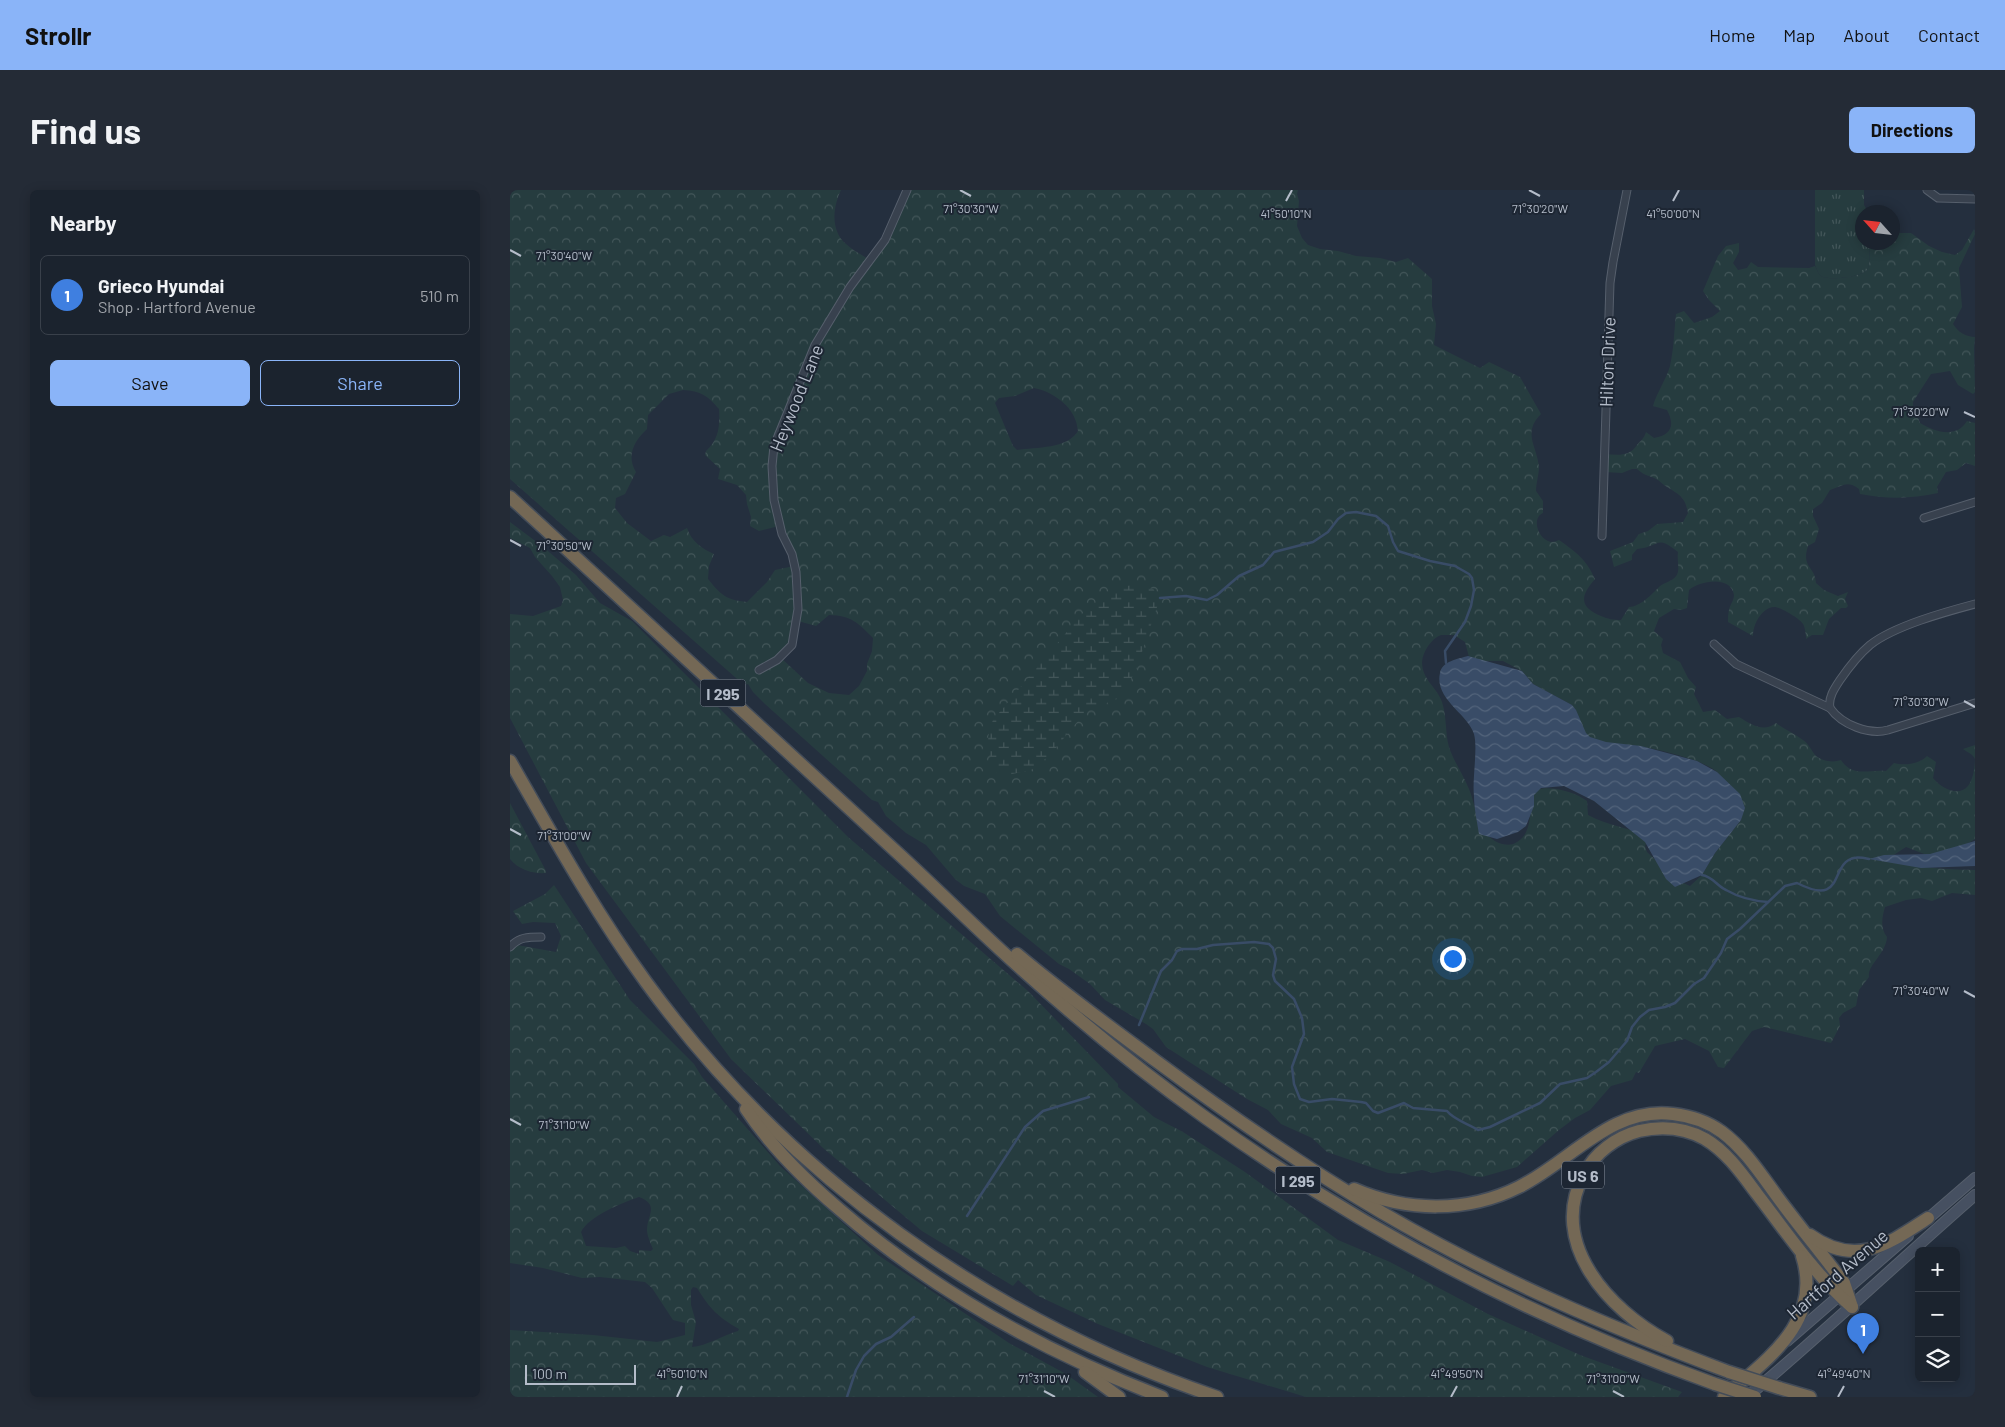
<!DOCTYPE html>
<html lang="en">
<head>
<meta charset="utf-8">
<style>
	:root { --surface:#1b232e; --page:#242b36; --text:#f1f3f6; --muted:#a0a4aa; --line:#39404a; --accent:#8ab4f8 }
	body { margin:0; font-family:Barlow,sans-serif; background:var(--page); color:var(--text) }
	.controls { position:absolute; right:15px; bottom:15px; display:grid; overflow:hidden; border-radius:8px; box-shadow:0 2px 12px #0003 }
	.controls button { width:45px; height:45px; display:grid; place-items:center; padding:0; border:0; border-bottom:1px solid var(--line); background:var(--surface); color:var(--text); font:25px sans-serif }
	.compass { position:absolute; left:1345px; top:15px; width:45px; height:45px; border-radius:50%; background:var(--surface); box-shadow:0 2px 12px #0003; rotate:297deg }
	.scale { position:absolute; left:15px; bottom:12px; width:111px; box-sizing:border-box; padding-left:5px; border:2px solid #b4bcc9; border-top:0; font-size:14px; line-height:18px; white-space:nowrap; color:#b4bcc9; -webkit-text-stroke:4px #1d2633; paint-order:stroke }
	.you { position:absolute; left:942px; top:768px; width:18px; height:18px; margin:-12px; border:4px solid #fff; border-radius:50%; background:#1a73e8; box-shadow:0 0 0 8px #1a73e833 }
	.badge { display:grid; place-items:center; width:32px; height:32px; border-radius:50%; background:var(--accent); color:#fff; font-size:16px; font-weight:700 }
	.pin { position:absolute; translate:-50% -41px; filter:drop-shadow(0 1px 2px #0008) }
	.pin::after { content:''; position:absolute; top:26px; width:18px; height:15px; background:inherit; clip-path:polygon(0 0,100% 0,50% 100%) }
	.list { margin:0; padding:0; list-style:none }
	h2 { display:flex; justify-content:space-between; align-items:center; height:65px; margin:0; padding:0 20px; font-size:21px }
	h2 small { font-size:16px; font-weight:400; color:var(--muted) }
	.list li { display:grid; grid-template-columns:32px 1fr auto; gap:15px; align-items:center; box-sizing:border-box; height:80px; margin:0 10px 10px; padding:0 10px; border:1px solid var(--line); border-radius:8px }
	.list b { display:block; font-size:19px; white-space:nowrap }
	.list p { margin:0; font-size:16px; white-space:nowrap; color:var(--muted) }
	.list em { font-size:16px; font-style:normal; color:var(--muted) }
	.actions { display:flex; gap:10px; padding:15px 20px }
	.actions a { flex:1; padding:11px 0; border:1px solid var(--accent); border-radius:8px; text-align:center; font-size:18px; color:var(--accent) }
	.actions .main { background:var(--accent); color:#111 }
	.icon { flex:none; width:28px; height:28px; fill:none; stroke:currentColor; stroke-width:2; stroke-linecap:round; stroke-linejoin:round }
	.map { position:relative; flex:none; width:1465px; height:1207px; overflow:hidden; border-radius:8px }
	header { display:flex; align-items:center; gap:30px; box-sizing:border-box; height:70px; padding:0 25px; background:var(--accent); color:#111 }
	header strong { font-size:24px }
	nav { display:flex; gap:28px; margin-inline-start:auto; font-size:18px }
	.intro { display:flex; align-items:center; justify-content:space-between; box-sizing:border-box; height:120px; padding:0 30px }
	h1 { margin:0; font-size:35px }
	.button { padding:12px 22px; border-radius:8px; background:var(--accent); color:#111; font-size:18px; font-weight:700 }
	main { display:flex; gap:30px; padding:0 30px }
	aside { flex:1; background:var(--surface); border-radius:8px; box-shadow:0 2px 12px #0003 }
	.map>svg:first-child { display:block }
	.grass { fill:url(#grass-tufts) }
	.forest { fill:url(#forest-crowns); fill-rule:evenodd }
	.wetland { fill:url(#wetland-marsh) }
	.water { fill:url(#water-waves) }
	.lines { fill:none; stroke-linecap:round; stroke-linejoin:round }
	.stream { stroke:#394c67; stroke-width:2.5 }
	.street-casing { stroke:#565f6c; stroke-width:9 }
	.secondary-casing { stroke:#565f6c; stroke-width:12 }
	.highway-casing { stroke:#434c59; stroke-width:15 }
	.street { stroke:#38414e; stroke-width:7 }
	.secondary { stroke:#465061; stroke-width:10 }
	.highway { stroke:#746855; stroke-width:12 }
	.highway-bridge-casing { stroke:#434c59; stroke-width:15; stroke-linecap:butt }
	.highway-bridge { stroke:#746855; stroke-width:12 }
	.ticks { fill:none; stroke:#b4bcc9; stroke-width:2 }
	.labels { text-anchor:middle; dominant-baseline:central; stroke-width:4; stroke-linejoin:round; paint-order:stroke }
	.shield { fill:#1d2633; stroke:#878f9c; stroke-width:1 }
	.shield-label { font-size:16px; font-weight:bold; fill:#b4bcc9 }
	.street-label { font-size:18px; fill:#b4bcc9; stroke:#1d2633 }
	.ticks-label { font-size:12px; text-anchor:middle; fill:#b4bcc9; stroke:#1d2633; stroke-width:4; stroke-linejoin:round; paint-order:stroke }
</style>
</head>
<body>
<header>
<strong>Strollr</strong>
<nav><a>Home</a><a>Map</a><a>About</a><a>Contact</a></nav>
</header>
<div class="intro"><h1>Find us</h1><a class="button">Directions</a></div>
<main>
<aside>
<h2>Nearby<small></small></h2>
<ul class="list">
<li><span class="badge" style="background:#3f7fe0">1</span><div><b>Grieco Hyundai</b><p>Shop · Hartford Avenue</p></div><em>510 m</em></li>
</ul>
<div class="actions"><a class="main">Save</a><a>Share</a></div>
</aside>
<div class="map">
<svg width="1465" height="1207" viewBox="0 0 1465 1207">
	<defs>
		<pattern id="grass-tufts" width="24" height="20" patternUnits="userSpaceOnUse" patternTransform="scale(1.25)"><rect width="24" height="20" fill="#263c3f"/><path d="M3 7l-1-3M5 7V3M7 7l1-3M15 17l-1-3M17 17v-4M19 17l1-3" fill="none" stroke="#435659"/></pattern>
		<pattern id="forest-crowns" width="20" height="18" patternUnits="userSpaceOnUse" patternTransform="scale(1.25)"><rect width="20" height="18" fill="#263c3f"/><path d="M2 6a3 3 0 1 1 6 0M12 15a3 3 0 1 1 6 0" fill="none" stroke="#435659"/></pattern>
		<pattern id="wetland-marsh" width="20" height="14" patternUnits="userSpaceOnUse" patternTransform="scale(1.25)"><rect width="20" height="14" fill="#263c3f"/><path d="M1 5h8M5 5V1M11 12h8M15 12V8" fill="none" stroke="#435659"/></pattern>
		<pattern id="water-waves" width="16" height="10" patternUnits="userSpaceOnUse" patternTransform="scale(1.25)"><rect width="16" height="10" fill="#394c67"/><path d="M0 5q4-4 8 0t8 0" fill="none" stroke="#53647b"/></pattern>
	</defs>
	<rect width="100%" height="100%" fill="#242f3e"/>
	<path class="grass" d="M1305 0H1354V15L1358 22H1361H1352V52L1360 53C1359 61 1361 74 1357 80 1352 87 1317 91 1311 86 1308 84 1307 79 1305 75Z"/>
	<g class="forest">
		<path d="M0 0H331C323 17 320 40 336 54 342 60 351 64 358 69L372 53 397 0H788L787 4 789 11 787 36 792 48 798 55 810 59 828 61 846 66 870 68 886 72 898 68 922 89V116L926 134 924 155 970 178 979 172 1010 187 1031 224C1012 243 1027 256 1029 277 1029 284 1026 294 1026 301L1033 311V323C1021 328 1028 350 1041 352 1044 352 1046 351 1049 350 1067 363 1076 369 1085 389 1070 406 1069 417 1091 426 1098 429 1103 430 1111 430L1119 417C1130 417 1142 404 1149 397 1154 392 1166 391 1168 382 1169 377 1167 368 1168 362 1145 344 1151 357 1127 359L1122 365V370L1104 377 1100 361 1123 352 1129 344 1138 341 1147 334 1173 332 1178 323C1175 307 1170 305 1157 297 1153 295 1151 292 1148 290 1140 285 1136 287 1127 279H1122L1112 283 1095 282V264C1108 265 1119 267 1127 255 1131 250 1134 249 1136 242L1144 248C1162 245 1165 235 1157 220L1143 216C1147 202 1156 190 1160 176 1164 158 1164 142 1166 124L1174 121 1184 133 1202 127 1210 121 1199 110 1193 101 1208 66 1216 56 1229 53V62L1223 73 1228 80 1237 78 1241 72 1248 77 1299 78 1305 76C1307 79 1308 84 1311 86 1317 91 1352 87 1357 80 1361 74 1359 61 1360 53L1382 52 1383 43H1401L1419 56 1432 62 1445 65 1452 60 1464 39 1465 44 1449 78 1452 117 1443 134C1448 142 1456 147 1465 147L1464 158 1465 202 1463 204 1448 195 1440 181 1421 184 1403 212V218L1407 225 1410 233C1425 242 1446 249 1457 231L1465 233V276L1456 273 1447 280 1436 282 1427 297 1428 303C1401 309 1376 309 1350 304L1349 299C1337 290 1333 296 1320 300L1312 313 1303 319V326L1309 339 1305 352 1298 356C1291 378 1305 376 1306 393L1314 400 1328 406 1338 402 1335 409 1338 416 1336 418H1331L1319 429 1313 445H1302L1296 449C1296 445 1295 437 1293 434 1291 429 1269 416 1264 417 1251 418 1243 435 1243 446L1218 432C1218 428 1218 424 1219 420 1220 415 1224 410 1224 405 1221 385 1189 391 1179 400L1177 418 1171 420 1164 419 1149 428 1144 441 1153 449 1151 455 1153 463 1170 472 1178 488 1186 497 1184 504 1193 522 1205 520 1217 529 1229 527C1241 534 1253 543 1266 533 1275 540 1284 543 1293 550 1299 554 1301 560 1305 565 1311 571 1323 573 1331 570 1343 588 1358 579 1376 581L1384 573C1394 576 1410 574 1417 566L1426 572 1423 588C1430 597 1448 608 1458 596 1460 594 1462 588 1463 585 1464 581 1465 573 1465 569 1463 564 1457 562 1453 559L1465 555V649L1440 664 1422 667 1396 657 1379 668C1409 679 1433 679 1465 680V705L1442 703 1422 711 1411 708 1396 710 1375 717C1372 727 1370 738 1377 747 1376 764 1357 775 1359 787L1349 800 1346 816 1333 823 1329 828 1330 836 1321 853 1254 837 1242 841 1214 878 1208 877 1199 861 1175 849 1145 856 1129 883 1126 882 1122 890 1101 896 1080 920 1065 928 1049 940 1007 977 972 987 962 986 950 982 937 980 923 983 912 980 893 984 878 983 817 962 802 948 771 934 758 920 737 909 656 857 643 839 636 834 595 810 580 794 559 779 549 774 490 726 475 704 454 696 445 689 416 655 396 643 376 626 368 612 362 610 255 514 243 502 238 494 234 495 0 289ZM524 198C540 201 559 213 565 229 567 233 567 237 568 241 557 259 527 257 507 260L503 256 485 213 489 208 505 206ZM173 200C191 201 198 206 209 219 210 236 209 249 196 261L195 265 210 279 208 289 227 295 236 305 237 314 241 327 240 336 249 341 269 336 284 376 265 380 257 392 237 412C216 410 211 405 198 389L199 376 204 364C191 358 182 352 177 338L160 347 154 345 141 351 117 333 105 318 106 308 115 304 126 282C116 266 124 251 137 239L138 225 159 204ZM319 425C342 426 347 432 363 448L362 461 357 474V481L349 496 339 505 319 503 298 493 270 467 281 455 288 431 306 436ZM931 445H944L955 452 959 467 971 471H993L1012 481 1023 494 1062 515C1070 524 1070 542 1081 548 1094 554 1112 554 1126 556 1144 558 1195 570 1207 582 1214 589 1226 615 1232 626L1231 630 1205 663 1192 685 1180 696 1167 690 1137 662 1135 656 1139 646C1118 638 1097 635 1078 625L1077 611C1065 602 1040 595 1026 600 1018 616 1024 643 1007 652 1001 656 995 655 989 653 966 643 967 618 959 599 953 584 944 572 939 557 935 543 937 527 932 512 927 497 912 490 912 472 913 461 921 449 931 445Z"/>
		<polygon points="0,332 32,356 66,385 90,413 122,431 338,647 518,801 608,894 608,897 644,927 673,942 735,982 828,1050 880,1072 978,1124 1070,1165 1172,1202 1168,1207 796,1207 697,1177 588,1134 526,1105 508,1090 503,1096 412,1041 313,958 221,869 76,673 0,528 0,424 23,426 51,416 53,410 50,397 42,386 25,367 20,358 0,348"/>
		<path d="M0 613 36 681V683C23 684 9 680 0 669Z"/>
		<path d="M44 695 120 810 184 874 192 887 270 976 368 1065 499 1153 556 1184 588 1207H0V1140L83 1145 147 1152 175 1145V1133L163 1130 142 1098 135 1092 90 1087 72 1088 33 1078 0 1073V758L7 755 46 762 51 746 45 733 23 732 12 734 3 721 35 704ZM129 1007C150 1015 137 1025 137 1040 137 1046 141 1054 143 1059L141 1061 129 1060V1064L120 1061 115 1056 106 1058 76 1056 71 1042C79 1026 112 1013 129 1007ZM183 1097 187 1098C200 1119 208 1127 229 1139L228 1141C214 1145 196 1156 182 1157L186 1132 181 1115V1100Z"/>
	</g>
	<path class="wetland" d="M623 395 643 399 650 408 625 483 607 509 576 521 540 565 521 580 489 587C478 569 474 550 483 530L572 424 604 398Z"/>
	<g class="water">
		<path d="M958 466 1012 481 1023 494 1062 515 1066 520 1076 543 1080 547 1096 552 1131 556 1187 571 1207 582 1230 604 1235 618 1231 630 1205 663 1192 685 1165 697 1156 689 1135 652 1084 611 1054 596 1031 598 1024 605V616L1016 636 1008 642 987 649 969 644C967 631 964 618 964 606 962 589 968 559 964 544 958 524 924 509 930 483 932 471 948 469 958 466Z"/>
		<polygon points="1465,651 1465,676 1411,678 1359,669 1374,665 1420,664"/>
	</g>
	<g class="lines">
		<g class="stream">
			<polyline points="650,408 676,406 697,410 707,405 729,386 753,375 764,362 803,352 818,342 828,329 836,323 846,322 866,326 878,336 883,352 888,361 920,371 945,376 959,384 962,388 964,400 961,416 955,432 935,461 936,473"/>
			<path d="M1192 685C1202 686 1207 696 1216 700 1230 708 1243 711 1258 712"/>
			<path d="M629 835 651 781 662 770 667 761 672 759H687L703 755 744 752 759 754 763 758 766 769 763 785 765 791 784 809 792 828 794 844 782 877 784 894 790 909 799 912 822 909 851 912 856 913 863 921 868 923 894 913 903 918 937 921C944 930 959 934 968 940L980 937 1030 913 1050 894 1077 888 1086 882 1099 872 1117 851 1122 837 1130 827 1139 820 1155 817 1165 813 1184 794 1194 788 1211 763 1217 749 1230 739 1275 696 1287 693C1336 718 1319 673 1344 668 1348 667 1354 668 1359 669"/>
			<polyline points="457,1026 515,937 533,921 579,907"/>
			<polyline points="337,1207 346,1180 354,1166 366,1154 381,1147 404,1127"/>
		</g>
		<g class="street-casing">
			<g id="street">
				<polyline points="1417,0 1428,8 1465,9"/>
				<polyline points="1414,328 1465,312"/>
				<polyline points="1092,346 1100,93 1103,72 1117,0"/>
				<path d="M1204 454 1226 474 1320 518C1332 535 1359 545 1378 540L1465 513"/>
				<polyline points="249,480 267,470 282,455 288,419 286,382 282,364 272,344 264,310 262,276 264,256 305,155 340,97 375,50 397,0"/>
				<path d="M1320 518C1318 508 1324 499 1330 490 1339 477 1348 465 1360 455 1384 436 1435 422 1465 414"/>
				<path d="M0 757C9 747 18 747 31 747"/>
			</g>
		</g>
		<g class="secondary-casing">
			<g id="secondary">
				<polyline points="1413,1033 1465,988"/>
				<polyline points="1277,1151 1398,1046"/>
				<path d="M1237 1207C1315 1142 1388 1072 1465 1005"/>
			</g>
		</g>
		<g class="highway-casing">
			<g id="highway">
				<path d="M0 307C130 427 260 547 391 666 430 702 468 740 507 775 567 829 630 881 696 928 852 1040 1024 1129 1205 1194"/>
				<path d="M0 571C43 646 85 722 136 792 278 987 480 1130 707 1207"/>
				<path d="M507 764C552 802 599 836 646 871 719 925 793 976 871 1022 982 1087 1099 1137 1219 1182"/>
				<path d="M236 919C261 957 294 989 329 1019 423 1101 535 1162 652 1207"/>
				<path d="M844 999C897 1022 957 1023 1009 997 1060 972 1101 916 1163 924 1181 926 1198 932 1212 942 1235 959 1252 986 1269 1009 1290 1037 1312 1064 1334 1093L1342 1117"/>
				<path d="M1300 1045C1346 1078 1378 1054 1418 1028"/>
				<path d="M1157 1151C1099 1120 1037 1053 1074 984 1085 963 1106 947 1129 941 1152 936 1175 938 1195 949 1217 962 1232 984 1247 1004 1277 1043 1305 1085 1342 1117"/>
				<polyline points="575,1182 609,1207"/>
				<polyline points="1269,1198 1300,1207"/>
				<path d="M1214 1207C1257 1169 1313 1132 1292 1066"/>
			</g>
		</g>
		<use href="#street" class="street"/>
		<use href="#secondary" class="secondary"/>
		<use href="#highway" class="highway"/>
		<g class="highway-bridge-casing">
			<g id="highway-bridge">
				<polyline points="1219,1182 1269,1198"/>
				<polyline points="1205,1194 1245,1207"/>
			</g>
		</g>
		<use href="#highway-bridge" class="highway-bridge"/>
	</g>
	<path class="ticks" d="M450 0 461 6M1019 0 1030 6M776 11 782 0M1163 11 1169 0M0 60 11 66M1454 222 1465 227M0 350 11 356M1454 511 1465 517M0 639 11 645M1454 801 1465 807M0 929 11 935M534 1201 545 1207M1103 1201 1114 1207M167 1207 172 1196M941 1207 947 1196M1328 1207 1334 1196"/>
	<g class="labels">
		<g class="shield">
			<rect x="190.5" y="489.5" width="45" height="27" rx="4"/>
			<rect x="1052" y="971.5" width="42" height="27" rx="4"/>
			<rect x="765.5" y="976.5" width="45" height="27" rx="4"/>
		</g>
		<g class="shield-label">
			<text x="213" y="503">I 295</text>
			<text x="1073" y="985">US 6</text>
			<text x="788" y="990">I 295</text>
		</g>
		<g class="street-label">
			<text transform="translate(1097 172) rotate(-88)">Hilton Drive</text>
			<text transform="translate(286 208) rotate(-68)">Heywood Lane</text>
			<text transform="translate(1327 1084) rotate(-41)">Hartford Avenue</text>
		</g>
	</g>
	<g class="ticks-label">
		<text x="461" y="23">71°30'30"W</text>
		<text x="1030" y="23">71°30'20"W</text>
		<text x="776" y="28">41°50'10"N</text>
		<text x="1163" y="28">41°50'00"N</text>
		<text x="54" y="70">71°30'40"W</text>
		<text x="1411" y="226">71°30'20"W</text>
		<text x="54" y="360">71°30'50"W</text>
		<text x="1411" y="516">71°30'30"W</text>
		<text x="54" y="650">71°31'00"W</text>
		<text x="1411" y="805">71°30'40"W</text>
		<text x="54" y="939">71°31'10"W</text>
		<text x="172" y="1188">41°50'10"N</text>
		<text x="947" y="1188">41°49'50"N</text>
		<text x="1334" y="1188">41°49'40"N</text>
		<text x="534" y="1193">71°31'10"W</text>
		<text x="1103" y="1193">71°31'00"W</text>
	</g>
</svg>
<div class="controls">
<button>+</button>
<button>−</button>
<button><svg class="icon" aria-label="layers" viewBox="0 0 24 24"><path d="M12 4l9 5-9 5-9-5zM3 14l9 5 9-5"/></svg></button>
</div>
<svg class="compass" viewBox="-18 -18 36 36"><path d="M0-13l5 13h-10z" fill="#e53935"/><path d="M0 13l5-13h-10z" fill="#a0a4aa"/></svg>
<div class="scale">100 m</div>
<div class="you"></div>
<div class="pin badge" style="left:1353px;top:1164px;background:#3f7fe0">1</div>
</div>
</main>
</body>
</html>
